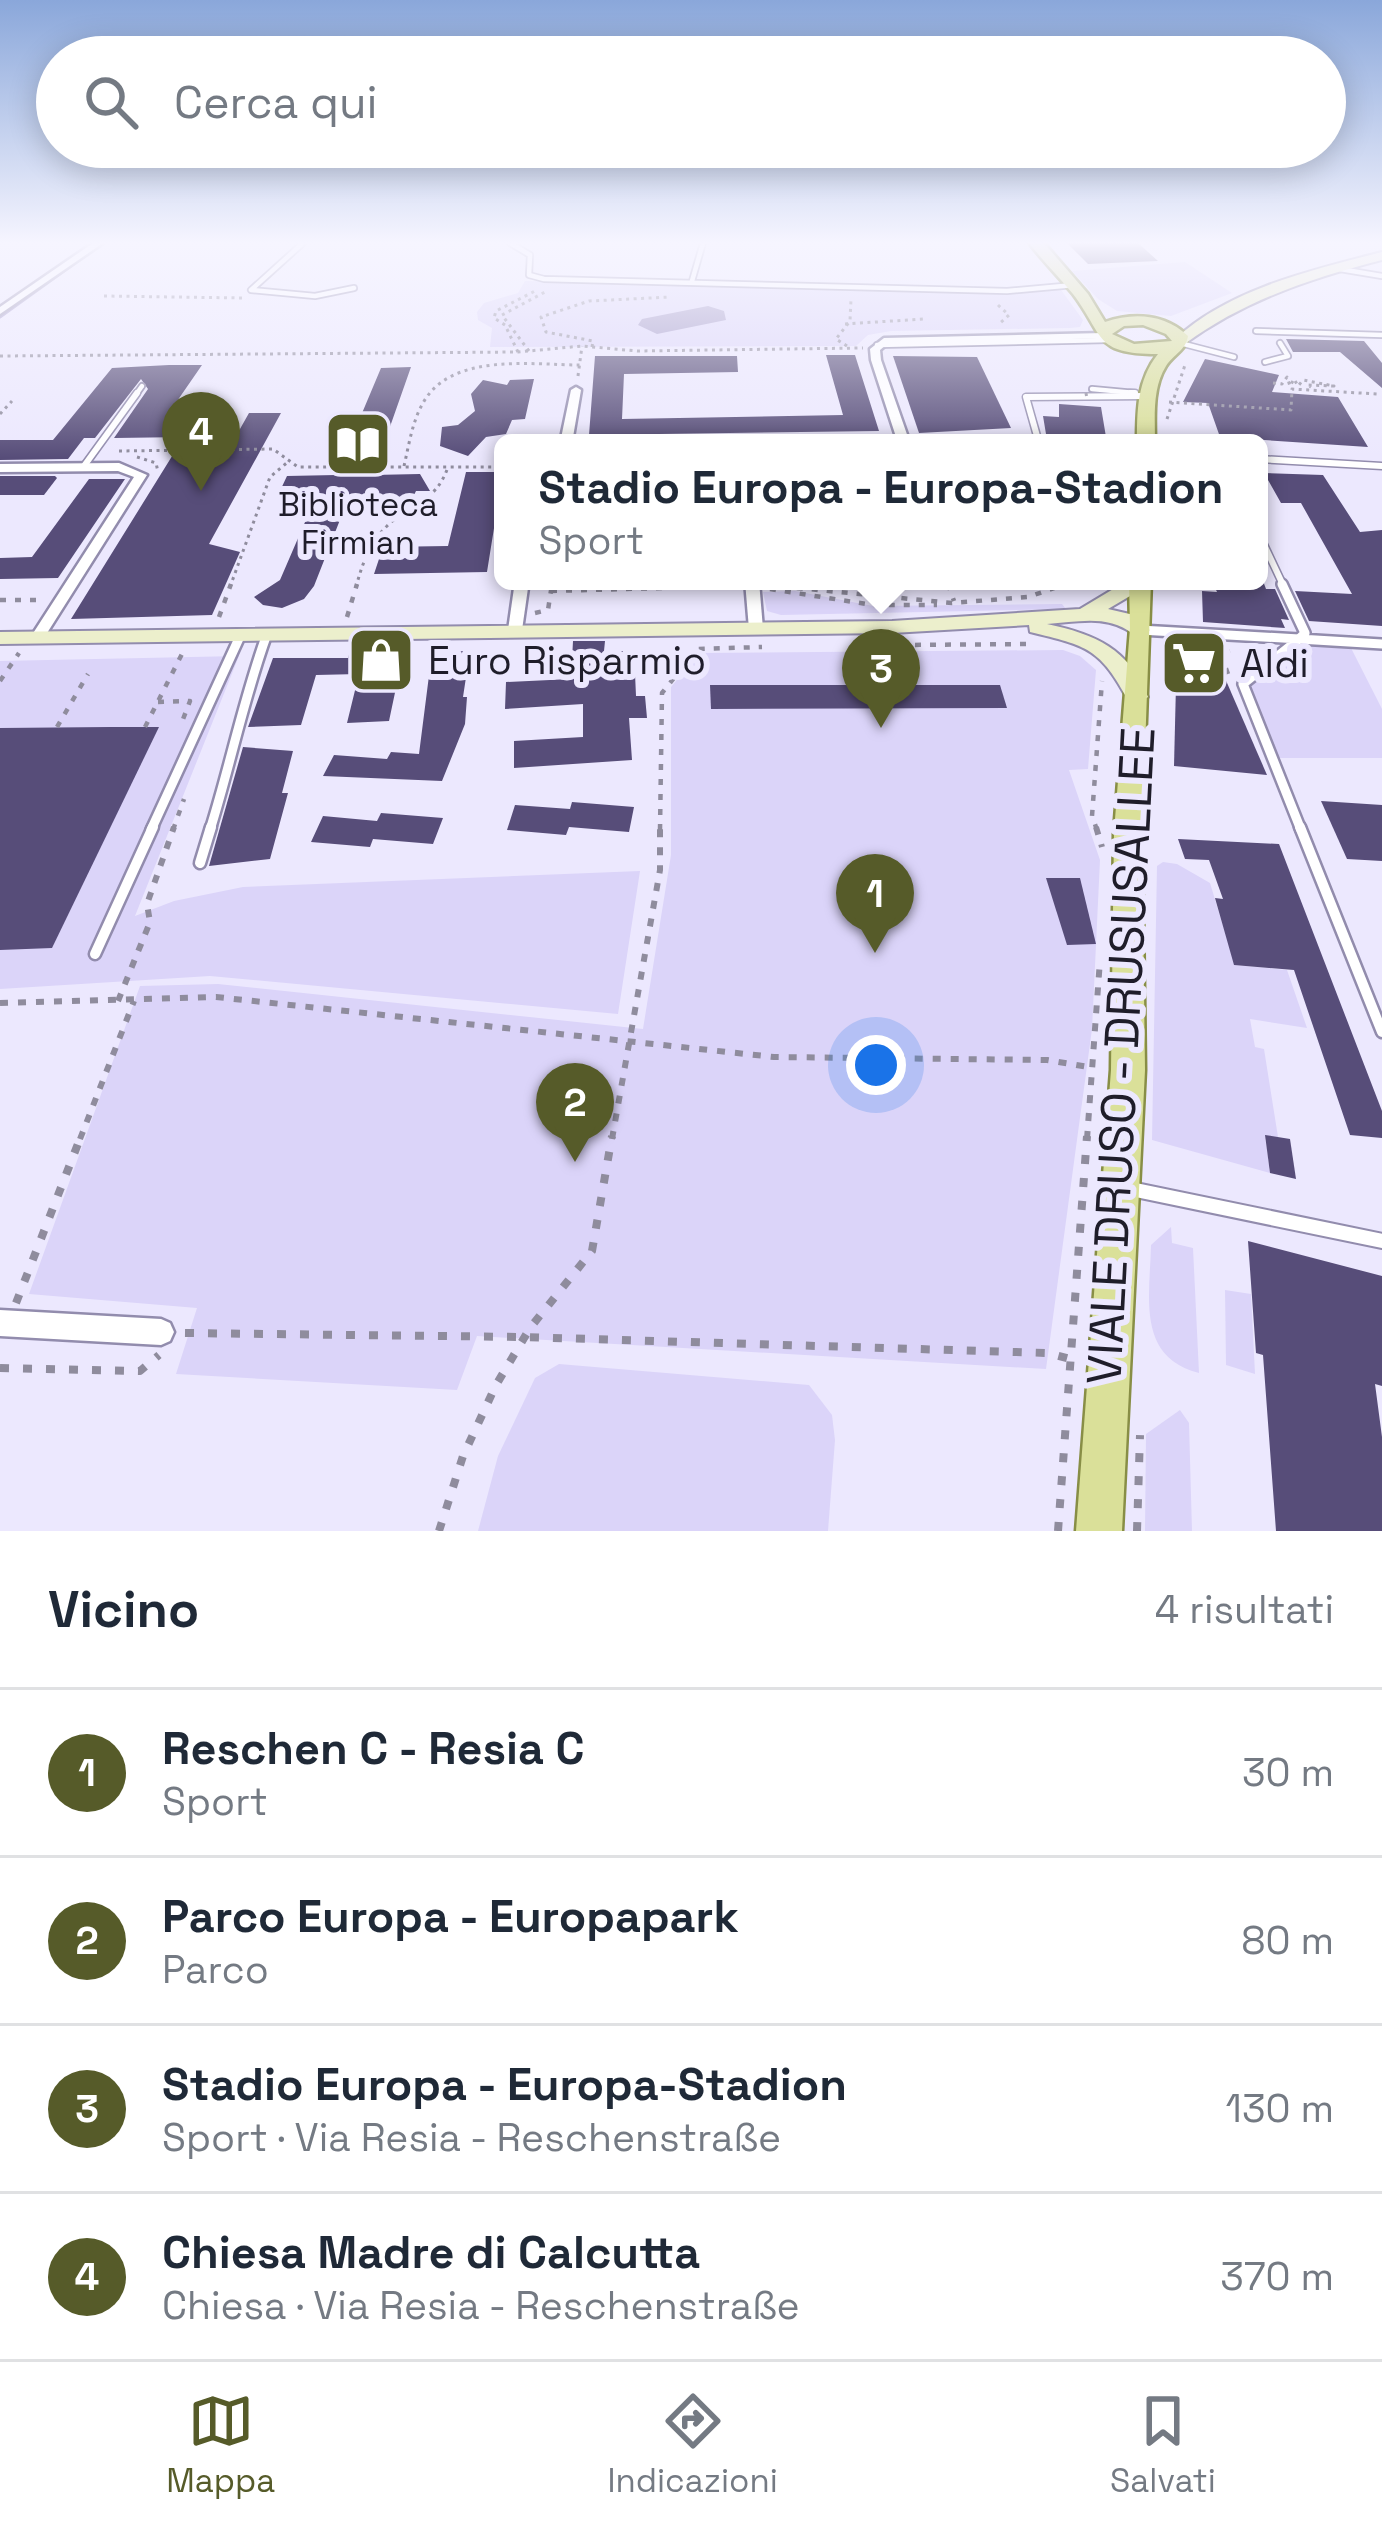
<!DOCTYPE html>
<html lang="it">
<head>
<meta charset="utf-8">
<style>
	:root { --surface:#fff; --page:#f2f2f3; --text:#1f2937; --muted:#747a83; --line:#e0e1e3; --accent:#565b29 }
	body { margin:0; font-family:"Space Grotesk",sans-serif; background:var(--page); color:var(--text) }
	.you { position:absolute; left:876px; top:1065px; width:42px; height:42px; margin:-30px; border:9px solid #fff; border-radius:50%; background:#1a73e8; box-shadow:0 0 0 18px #1a73e833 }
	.badge { display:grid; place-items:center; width:78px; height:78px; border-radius:50%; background:var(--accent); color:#fff; font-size:39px; font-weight:700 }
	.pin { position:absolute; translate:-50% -99px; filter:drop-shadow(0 3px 6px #0008) }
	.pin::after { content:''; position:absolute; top:63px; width:42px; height:36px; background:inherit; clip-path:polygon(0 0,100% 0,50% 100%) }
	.popup { position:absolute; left:494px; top:434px; width:774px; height:156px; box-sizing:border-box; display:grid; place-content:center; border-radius:18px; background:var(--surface); filter:drop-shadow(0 3px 9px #0005); font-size:39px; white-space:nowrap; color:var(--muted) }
	.popup b { font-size:45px; color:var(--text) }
	.popup::after { content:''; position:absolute; left:50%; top:100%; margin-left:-24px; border:24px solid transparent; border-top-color:var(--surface) }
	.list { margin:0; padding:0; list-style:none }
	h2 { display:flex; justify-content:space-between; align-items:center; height:156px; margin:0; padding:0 48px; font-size:51px }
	h2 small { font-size:39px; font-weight:400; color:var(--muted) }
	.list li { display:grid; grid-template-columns:78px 1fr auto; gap:36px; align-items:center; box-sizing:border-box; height:168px; padding:0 48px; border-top:3px solid var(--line) }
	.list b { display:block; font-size:45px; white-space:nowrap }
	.list p { margin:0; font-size:39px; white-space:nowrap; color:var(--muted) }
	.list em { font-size:39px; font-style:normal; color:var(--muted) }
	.icon { flex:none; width:66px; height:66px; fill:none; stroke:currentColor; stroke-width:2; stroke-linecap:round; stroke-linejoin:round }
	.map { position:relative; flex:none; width:1382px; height:1531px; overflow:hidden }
	.search { position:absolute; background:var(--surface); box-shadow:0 6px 30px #0003; left:36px; right:36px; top:36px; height:132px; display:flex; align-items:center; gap:30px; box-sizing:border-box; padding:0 42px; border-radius:66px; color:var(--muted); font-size:45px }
	.sheet { height:828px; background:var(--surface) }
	nav { display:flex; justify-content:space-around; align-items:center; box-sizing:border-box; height:168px; border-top:3px solid var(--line); background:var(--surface); font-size:33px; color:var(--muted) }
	nav a { display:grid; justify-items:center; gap:6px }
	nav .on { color:var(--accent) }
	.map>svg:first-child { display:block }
	.green { fill:#dbd4f9 }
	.water { fill:#9e94c4 }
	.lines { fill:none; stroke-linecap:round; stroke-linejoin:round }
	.stream { stroke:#9e94c4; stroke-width:3 }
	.building { fill:#574d79 }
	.service-far4-casing { stroke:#928cad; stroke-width:8 }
	.service-far3-casing { stroke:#928cad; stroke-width:9 }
	.service-far2-casing { stroke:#928cad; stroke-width:14 }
	.service-far1-casing { stroke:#928cad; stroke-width:15 }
	.service-casing { stroke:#928cad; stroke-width:18 }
	.minor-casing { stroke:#928cad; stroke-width:5 }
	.secondary-casing { stroke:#928cad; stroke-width:4 }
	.primary-casing { stroke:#888e46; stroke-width:5 }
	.path-far3 { stroke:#8f8c9d; stroke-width:3; stroke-dasharray:3 4.5; stroke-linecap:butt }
	.path-far2 { stroke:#8f8c9d; stroke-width:4.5; stroke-dasharray:6 9; stroke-linecap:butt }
	.path-far1 { stroke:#8f8c9d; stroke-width:6; stroke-dasharray:8 10; stroke-linecap:butt }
	.path { stroke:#8f8c9d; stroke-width:8; stroke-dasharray:9 14; stroke-linecap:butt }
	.service-far4 { stroke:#fff; stroke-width:4.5 }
	.service-far3 { stroke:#fff; stroke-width:6 }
	.service-far2 { stroke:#fff; stroke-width:9 }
	.service-far1 { stroke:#fff; stroke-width:10 }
	.service { stroke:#fff; stroke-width:14 }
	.minor { fill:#fff; fill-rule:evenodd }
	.secondary { fill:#ecefcc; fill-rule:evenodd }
	.primary { fill:#dae099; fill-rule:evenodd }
	.path-bridge { stroke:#8f8c9d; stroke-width:3; stroke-dasharray:3 4.5; stroke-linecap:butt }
	.labels { text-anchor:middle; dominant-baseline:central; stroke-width:12; stroke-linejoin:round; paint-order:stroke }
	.far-poi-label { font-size:33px; fill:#1f1d2a; stroke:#ece8fe }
	.poi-label { font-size:39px; fill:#1f1d2a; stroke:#ece8fe; text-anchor:start }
	.near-street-label { font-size:48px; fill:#1f1d2a; stroke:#ece8fe }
</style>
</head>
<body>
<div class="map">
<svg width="1382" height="1531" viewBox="0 0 1382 1531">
	<rect width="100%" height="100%" fill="#ece8fe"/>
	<g class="green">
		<polygon points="1185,262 1232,293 1171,316 1117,311 1098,299 1072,271"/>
		<polygon points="525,281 1061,290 1083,320 1080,327 1070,328 891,331 868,335 856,346 490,347 492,328 478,320 477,312 484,303 518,293"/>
		<polygon points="795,591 873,606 1062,604 1066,609 781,615 767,611 763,592"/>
		<polygon points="1306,642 1349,644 1382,709 1382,758 1278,758 1250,687"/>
		<polygon points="1063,650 1080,656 1096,670 1088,769 1069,770 1100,860 1092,1029 1046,1369 477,1336 457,1390 176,1374 197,1308 29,1294 140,986 218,984 643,1029 671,855 671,687 699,653"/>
		<polygon points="239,656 135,916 174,901 243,887 640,871 618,1014 210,976 0,989 0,661"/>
		<polygon points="1163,862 1177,864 1210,883 1235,965 1287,970 1307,1028 1250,1019 1255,1047 1264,1049 1278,1137 1265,1136 1270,1173 1152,1140 1157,866"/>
		<path d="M1171 1227 1172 1243 1193 1248 1199 1373C1136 1357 1150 1296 1151 1245Z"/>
		<polygon points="1225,1290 1251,1294 1255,1374 1226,1365"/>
		<polygon points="559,1364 809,1385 832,1415 835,1440 828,1531 478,1531 498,1456 535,1378"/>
		<polygon points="1180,1410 1189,1423 1192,1531 1145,1531 1146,1434"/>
	</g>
	<polygon class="water" points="708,306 724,311 726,320 657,334 638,325 642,319"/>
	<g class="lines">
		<polyline class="stream" points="0,317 103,243"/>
	</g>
	<g class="building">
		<polygon points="1067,243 1138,243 1158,261 1088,264"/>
		<polygon points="1286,339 1364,341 1382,363 1382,388 1340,352 1293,352"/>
		<polygon points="826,355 855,355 879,431 589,435 595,356 737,356 738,372 624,374 622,419 843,415"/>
		<polygon points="893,356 977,357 1011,428 919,433"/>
		<polygon points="1205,359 1279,375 1272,392 1338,397 1368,447 1220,437 1208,403 1183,402"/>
		<polygon points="169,365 202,365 164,420 198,420 186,437 114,438 148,389 141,379 95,438 84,438 68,459 0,460 0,440 53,440 112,368"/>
		<polygon points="411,367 373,475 420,474 430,491 416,491 411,501 347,502 314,586 304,599 282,608 263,605 254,597 280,580 318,492 279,493 287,476 336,475 381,368"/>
		<polygon points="534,379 525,419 512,420 506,434 486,437 468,456 440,446 442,427 458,425 475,411 471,394 483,380 507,385 510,380"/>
		<polygon points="1059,404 1101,407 1107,443 1047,440 1043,416 1059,417"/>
		<polygon points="249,413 281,413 209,544 240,552 212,615 71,619 174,453 227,452"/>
		<polygon points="466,472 503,472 487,572 374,574 383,547 448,546"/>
		<polygon points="1264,473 1323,475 1360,532 1382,530 1382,626 1309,621 1295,591 1352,594 1301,503 1281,503"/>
		<polygon points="0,476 55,476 57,478 44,495 0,495"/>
		<polygon points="89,479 125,479 58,578 0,579 0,558 32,557"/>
		<polygon points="1212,581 1263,581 1266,589 1275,589 1289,620 1281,619 1285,628 1203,622 1202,591 1217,592"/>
		<polygon points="573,641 605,641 604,651 634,651 636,696 645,696 647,718 629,718 632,760 514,768 514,741 583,737 583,704 505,709 506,682 571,679"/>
		<polygon points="1177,644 1211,646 1267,775 1174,766"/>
		<polygon points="404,650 389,721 347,723 359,674 316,675 301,725 248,727 273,658 348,658 350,651"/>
		<polygon points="470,651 463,697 467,697 465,724 442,781 323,776 334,755 387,759 391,752 419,754 432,652"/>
		<polygon points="710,685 1000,685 1007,708 711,709"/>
		<polygon points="110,727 159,727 52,948 0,950 0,728"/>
		<polygon points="243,747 293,751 282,793 288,793 270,859 209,866"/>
		<polygon points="1321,801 1382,805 1382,861 1347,859"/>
		<polygon points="572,802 634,807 629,832 569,827 566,835 507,830 515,805 570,809"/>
		<polygon points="381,813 443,818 433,844 373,839 370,847 311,842 323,816 377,821"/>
		<polygon points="1178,839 1279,844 1382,1111 1382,1138 1350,1135 1294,970 1234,965 1215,898 1223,899 1209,860 1185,859"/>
		<polygon points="1046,878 1080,878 1096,944 1067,945"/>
		<polygon points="1265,1135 1290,1139 1296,1179 1270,1173"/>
		<polygon points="1248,1241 1382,1276 1382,1386 1375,1384 1382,1437 1382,1531 1276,1531 1263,1355 1256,1353"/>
	</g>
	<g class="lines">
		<g class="service-far4-casing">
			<g id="service-far4">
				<polyline points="303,243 251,290 315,296 354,288"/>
				<polyline points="510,243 530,255 529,275 544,279 1007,291 1074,285"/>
				<polyline points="1334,268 1382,276"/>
				<polyline points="692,281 703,243"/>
				<polyline points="1256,331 1382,335"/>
				<polyline points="1180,343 1234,357"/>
				<polyline points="877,345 1109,340"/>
				<polyline points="1265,362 1288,356 1280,343"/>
				<polyline points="1092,389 1135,393"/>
				<polyline points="135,396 142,386"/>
			</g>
		</g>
		<g class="service-far3-casing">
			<g id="service-far3">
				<polyline points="1130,393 1135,393"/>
				<polyline points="1039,443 1026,397 1146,396"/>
				<polyline points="1259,459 1382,466"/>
				<polyline points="84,466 137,393"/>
				<polyline points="1259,534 1284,587"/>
			</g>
		</g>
		<g class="service-far2-casing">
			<g id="service-far2">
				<polyline points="1282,584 1305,633 1299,639 1382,644"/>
				<polyline points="1140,630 1299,639 1243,684 1301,830"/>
				<polyline points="151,830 241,634"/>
				<path d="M210 830C231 763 243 700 267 634"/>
			</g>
		</g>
		<g class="service-far1-casing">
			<g id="service-far1">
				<polyline points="1300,827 1382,1032"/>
				<polyline points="200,863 211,827"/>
				<polyline points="95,954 153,827"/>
			</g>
		</g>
		<g class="service-casing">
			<polyline id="service" points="1131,1189 1382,1241"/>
		</g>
		<g class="minor-casing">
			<g id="minor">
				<polygon points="93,243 103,243 0,314 0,307"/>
				<polygon points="1104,333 1109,336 1108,338 887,344 880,350 881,360 910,443 898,443 871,360 870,349 884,338"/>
				<polygon points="576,387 581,390 572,443 560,443 571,390"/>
				<polygon points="119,463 147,475 42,641 32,641 30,638 134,477 118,471 0,472 0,464"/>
				<polygon points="515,581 529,581 522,630 515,634 508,630"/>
				<polygon points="745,581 759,581 763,629 761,632 751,632 749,629"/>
				<polygon points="0,1310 161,1319 170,1323 174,1332 170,1341 161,1345 0,1336"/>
			</g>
		</g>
		<g class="secondary-casing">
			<g id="secondary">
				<path d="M1382 252V260C1312 278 1245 300 1186 343L1174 340C1228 289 1312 270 1382 252Z"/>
				<path d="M1119 581H1139L1130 596 1108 609 1134 615 1150 630 1147 634H1133C1108 614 1077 622 1047 624 1095 634 1129 649 1148 697L1137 704 1129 702C1100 648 1088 646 1030 632L1029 625 892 633 0 644V632L892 621 1080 609 1115 588Z"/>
			</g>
		</g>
		<g class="primary-casing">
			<g id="primary">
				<path d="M1029 243H1044L1088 294 1105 322C1134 312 1165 314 1188 336 1186 350 1174 354 1166 366 1152 388 1155 418 1155 443H1137C1137 411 1137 380 1158 354 1093 354 1105 336 1073 294 1059 277 1043 261 1029 243ZM1143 325 1166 334 1172 341 1134 344 1112 334 1124 326Z"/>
				<polygon points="1129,581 1151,581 1142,832 1145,1070 1122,1531 1076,1531 1111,1070 1114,832 1130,628"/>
			</g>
		</g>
		<g class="path-far3">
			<polyline points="104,296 245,298"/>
			<polyline points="998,305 1009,315 999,324"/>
			<polyline points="845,324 923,319"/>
			<polyline points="847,346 836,339 850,321 851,299"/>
			<polyline points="592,347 593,341 546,332 541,317 589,301 670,297"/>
			<polyline points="529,351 502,315 545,292"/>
			<polyline points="518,352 505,325 494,318 496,311 537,290"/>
			<polyline points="0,356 518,352 582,346 637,351 863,348"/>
			<polyline points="578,376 582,346"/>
			<polyline points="1273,383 1282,384 1287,377 1290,386 1294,379 1298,386 1303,380 1334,386 1307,385 1311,387"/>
			<polyline points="1169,402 1291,410 1292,389 1377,394"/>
			<polyline points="0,414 12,401"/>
			<polyline points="1167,419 1186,362"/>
			<polyline points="580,440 886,437"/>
			<polyline points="1165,441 1198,443"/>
			<polyline points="119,451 273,449 298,467 503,467"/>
			<polyline points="137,457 156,463 158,472"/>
			<path d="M404 466C409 445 412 422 423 403 451 352 532 365 580 365"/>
			<polyline points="385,506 399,514"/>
			<polyline points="947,581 949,587"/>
			<polyline points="767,585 802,587"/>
			<polyline points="230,587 270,477 289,461"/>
			<path d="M356 587C362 565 369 543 387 526 413 500 435 504 448 467"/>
			<polyline points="551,587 552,581"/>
			<polyline points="702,587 738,586"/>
			<polyline points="1059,587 1073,581"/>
		</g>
		<g class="path-far2">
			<polyline points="948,584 954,601"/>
			<polyline points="767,585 952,603 1028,597 1066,584"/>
			<polyline points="770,589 873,605 937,605"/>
			<polyline points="551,591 738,586"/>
			<polyline points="0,600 42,600"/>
			<polyline points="535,613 548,610 552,584"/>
			<polyline points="219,617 231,584"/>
			<polyline points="347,617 357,584"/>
			<polyline points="900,645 1032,644"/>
			<polyline points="1228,674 1221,655 1230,651"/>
			<polyline points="0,681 19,653"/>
			<polyline points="158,702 190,701 180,727"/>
			<polyline points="57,727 88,674"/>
			<polyline points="145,727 184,650"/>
			<polyline points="173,830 184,799"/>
			<polyline points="660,830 662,693 697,649 762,647"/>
			<polyline points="1097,830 1092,816 1102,681"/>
		</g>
		<g class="path-far1">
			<polyline points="1096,827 1102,847"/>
			<polyline points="118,1001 150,922 147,904 174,827"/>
			<polyline points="0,1003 216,997 774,1057 1047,1060 1094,1068"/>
			<polyline points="80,1139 134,1001"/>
			<polyline points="612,1139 660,870 660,827"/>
			<polyline points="1087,1139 1100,960"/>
		</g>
		<g class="path">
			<polyline points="16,1303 81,1136"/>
			<polyline points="185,1333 524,1337 1048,1353 1078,1361"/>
			<polyline points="0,1368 140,1371 159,1355"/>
			<polyline points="439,1531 463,1456 496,1385 530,1328 592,1251 612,1136"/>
			<polyline points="1058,1531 1087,1136"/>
			<polyline points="1137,1531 1140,1435"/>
		</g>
		<use href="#service-far4" class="service-far4"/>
		<use href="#service-far3" class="service-far3"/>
		<use href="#service-far2" class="service-far2"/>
		<use href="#service-far1" class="service-far1"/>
		<use href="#service" class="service"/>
		<use href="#minor" class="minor"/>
		<use href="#secondary" class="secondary"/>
		<use href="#primary" class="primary"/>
		<polyline class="path-bridge" points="1086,393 1087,399"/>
	</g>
	<linearGradient id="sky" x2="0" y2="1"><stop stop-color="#8aa7da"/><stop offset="0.53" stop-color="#f6f5ff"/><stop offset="1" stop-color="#f6f5ff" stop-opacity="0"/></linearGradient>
	<rect width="1382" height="458" fill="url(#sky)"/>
	<defs>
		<g id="library-square" transform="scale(3.45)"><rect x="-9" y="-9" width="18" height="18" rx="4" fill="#565b29" stroke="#ece8fe"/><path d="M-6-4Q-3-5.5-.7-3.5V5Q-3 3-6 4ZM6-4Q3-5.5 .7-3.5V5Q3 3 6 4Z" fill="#fff"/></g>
		<g id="shop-square" transform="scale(3.45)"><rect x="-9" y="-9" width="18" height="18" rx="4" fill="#565b29" stroke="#ece8fe"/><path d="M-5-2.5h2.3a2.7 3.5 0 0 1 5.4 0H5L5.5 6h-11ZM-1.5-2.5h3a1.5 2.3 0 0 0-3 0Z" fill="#fff"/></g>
		<g id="supermarket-square" transform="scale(3.45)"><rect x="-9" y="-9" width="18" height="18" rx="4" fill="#565b29" stroke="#ece8fe"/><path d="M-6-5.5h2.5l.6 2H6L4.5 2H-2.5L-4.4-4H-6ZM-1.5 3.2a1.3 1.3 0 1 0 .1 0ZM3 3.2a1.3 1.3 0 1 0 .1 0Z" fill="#fff"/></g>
	</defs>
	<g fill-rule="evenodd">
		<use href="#library-square" x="358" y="444"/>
		<use href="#shop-square" x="381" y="660"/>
		<use href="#supermarket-square" x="1194" y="663"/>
	</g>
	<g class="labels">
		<g class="far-poi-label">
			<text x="358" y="505">Biblioteca<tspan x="358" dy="38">Firmian</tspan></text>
		</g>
		<g class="poi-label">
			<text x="428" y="660">Euro Risparmio</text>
			<text x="1240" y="663">Aldi</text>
		</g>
		<g class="near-street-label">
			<text transform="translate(1121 1056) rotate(-87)">VIALE DRUSO - DRUSUSALLEE</text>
		</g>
	</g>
</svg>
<div class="you"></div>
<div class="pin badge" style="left:875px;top:953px">1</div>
<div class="pin badge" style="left:575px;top:1162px">2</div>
<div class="pin badge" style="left:881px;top:728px">3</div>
<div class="popup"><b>Stadio Europa - Europa-Stadion</b>Sport</div>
<div class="pin badge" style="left:201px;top:491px">4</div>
<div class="search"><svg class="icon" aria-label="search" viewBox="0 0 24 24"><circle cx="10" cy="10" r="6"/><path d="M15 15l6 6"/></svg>Cerca qui</div>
</div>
<section class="sheet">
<h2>Vicino<small>4 risultati</small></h2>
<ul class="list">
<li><span class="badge">1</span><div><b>Reschen C - Resia C</b><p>Sport</p></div><em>30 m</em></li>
<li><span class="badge">2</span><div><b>Parco Europa - Europapark</b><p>Parco</p></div><em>80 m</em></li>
<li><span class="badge">3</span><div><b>Stadio Europa - Europa-Stadion</b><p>Sport · Via Resia - Reschenstraße</p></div><em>130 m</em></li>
<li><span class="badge">4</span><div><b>Chiesa Madre di Calcutta</b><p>Chiesa · Via Resia - Reschenstraße</p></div><em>370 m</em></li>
</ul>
</section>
<nav>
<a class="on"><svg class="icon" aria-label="map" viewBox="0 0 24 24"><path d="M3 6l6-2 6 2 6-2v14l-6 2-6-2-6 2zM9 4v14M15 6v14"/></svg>Mappa</a>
<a><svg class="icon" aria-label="directions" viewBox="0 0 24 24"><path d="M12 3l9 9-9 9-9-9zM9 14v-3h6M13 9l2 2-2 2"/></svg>Indicazioni</a>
<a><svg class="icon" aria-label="saved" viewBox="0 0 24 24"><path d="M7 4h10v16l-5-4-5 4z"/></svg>Salvati</a>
</nav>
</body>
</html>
